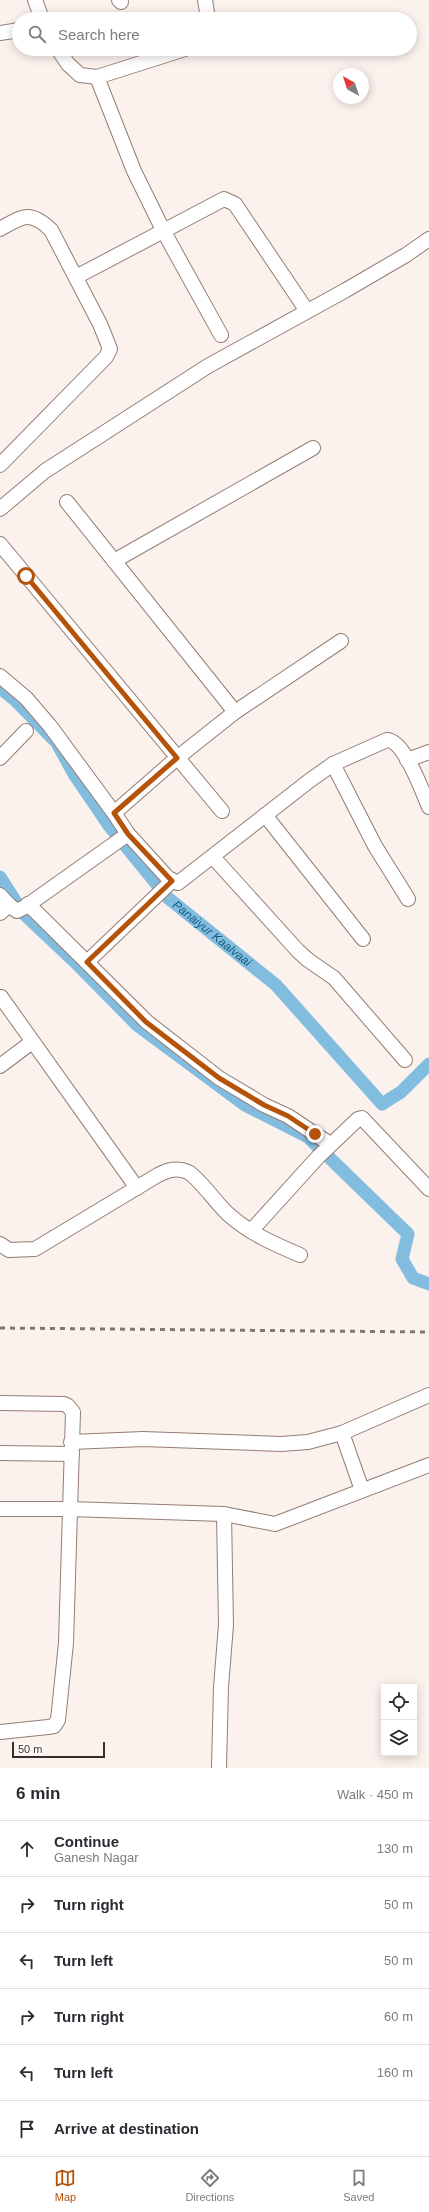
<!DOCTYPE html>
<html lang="en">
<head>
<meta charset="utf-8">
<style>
	:root { --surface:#fff; --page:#f7f7f7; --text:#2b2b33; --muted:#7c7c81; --line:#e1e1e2; --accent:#b45309 }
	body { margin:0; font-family:Arial,sans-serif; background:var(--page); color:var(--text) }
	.controls { position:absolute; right:12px; bottom:12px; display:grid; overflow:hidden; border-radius:0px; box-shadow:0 2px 10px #0003 }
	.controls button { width:36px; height:36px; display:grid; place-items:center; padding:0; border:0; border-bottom:1px solid var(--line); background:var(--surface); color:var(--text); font:20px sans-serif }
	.compass { position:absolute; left:333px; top:68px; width:36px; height:36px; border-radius:50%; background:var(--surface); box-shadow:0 2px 10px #0003; rotate:321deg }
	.scale { position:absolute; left:12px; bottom:10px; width:93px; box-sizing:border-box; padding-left:4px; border:2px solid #372d29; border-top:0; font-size:11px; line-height:14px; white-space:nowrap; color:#372d29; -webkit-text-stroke:3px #fff; paint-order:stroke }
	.stop { position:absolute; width:12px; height:12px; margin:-9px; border:3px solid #b45309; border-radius:50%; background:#fff }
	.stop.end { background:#b45309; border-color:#fff; box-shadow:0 1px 4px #0008 }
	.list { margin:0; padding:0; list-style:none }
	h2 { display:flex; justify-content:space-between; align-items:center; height:52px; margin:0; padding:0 16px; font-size:17px }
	h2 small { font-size:13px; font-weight:400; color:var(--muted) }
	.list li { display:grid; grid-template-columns:26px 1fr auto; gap:12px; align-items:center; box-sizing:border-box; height:56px; padding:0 16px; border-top:1px solid var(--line) }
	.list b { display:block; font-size:15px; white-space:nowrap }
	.list p { margin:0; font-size:13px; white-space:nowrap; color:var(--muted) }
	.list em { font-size:13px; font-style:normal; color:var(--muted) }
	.icon { flex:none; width:22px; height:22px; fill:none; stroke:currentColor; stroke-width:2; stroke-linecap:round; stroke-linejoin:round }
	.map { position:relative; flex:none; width:429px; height:1768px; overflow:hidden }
	.search { position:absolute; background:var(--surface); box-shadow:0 2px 10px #0003; left:12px; right:12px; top:12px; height:44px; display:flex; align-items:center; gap:10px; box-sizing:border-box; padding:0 14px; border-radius:22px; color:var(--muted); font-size:15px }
	.sheet { height:388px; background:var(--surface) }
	nav { display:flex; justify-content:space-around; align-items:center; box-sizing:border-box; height:56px; border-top:1px solid var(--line); background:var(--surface); font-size:11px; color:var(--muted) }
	nav a { display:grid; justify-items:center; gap:2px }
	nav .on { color:var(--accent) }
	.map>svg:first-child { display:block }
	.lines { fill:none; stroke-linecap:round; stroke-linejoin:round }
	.canal { stroke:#82bde0; stroke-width:13 }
	.minor-casing { stroke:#947d74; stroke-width:16 }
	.minor { stroke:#fff; stroke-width:14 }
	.rail { stroke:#807672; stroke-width:3; stroke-dasharray:5 5; stroke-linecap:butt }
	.route { stroke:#b45309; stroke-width:5 }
	.labels { text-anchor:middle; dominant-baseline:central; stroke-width:4; stroke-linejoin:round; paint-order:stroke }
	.water-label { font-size:12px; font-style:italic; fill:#125a7c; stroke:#fff }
</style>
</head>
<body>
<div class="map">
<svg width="429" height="1768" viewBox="0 0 429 1768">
	<rect width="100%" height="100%" fill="#fbf1ed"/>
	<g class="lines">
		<g class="canal">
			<path id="s1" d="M0 688 15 700 57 743 74 774 110 827 168 898 276 985 382 1104 401 1092 429 1064"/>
			<polyline points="0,877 23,913 75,962 137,1025 245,1105 308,1137 408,1234 402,1259 413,1278 429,1284"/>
		</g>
		<g class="minor-casing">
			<g id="minor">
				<polyline points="35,0 42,19"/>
				<polyline points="119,0 121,2"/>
				<polyline points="205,0 208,19"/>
				<polyline points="0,33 19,30"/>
				<polyline points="58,49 68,64 80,75 97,77 185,49"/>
				<polyline points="97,77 134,171 164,232 221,335"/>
				<path d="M0 229C23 216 30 210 51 230L100 324 110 349 106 357 0 465"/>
				<polyline points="76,277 224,199 235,204 307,311"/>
				<polyline points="67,502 235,712"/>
				<polyline points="0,509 45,471 208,366 346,290 406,255 429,239"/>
				<polyline points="0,544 222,811"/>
				<polyline points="114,561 313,448"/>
				<polyline points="0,676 26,698 50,726 114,813"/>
				<polyline points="0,758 26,731"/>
				<polyline points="407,760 429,752"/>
				<polyline points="333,764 375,846 408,899"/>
				<polyline points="265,815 363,939"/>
				<path d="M128 834 168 878 178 883 309 781 333 764 387 740C405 741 422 791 429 807"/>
				<polyline points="213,857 298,951 308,960 334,978 405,1060"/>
				<polyline points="0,895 9,905"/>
				<polyline points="28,904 147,1022 219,1078 264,1105 288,1116 330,1144"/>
				<polyline points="0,913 9,905 17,911 25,907 128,834 114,813 177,758 235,712 341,641"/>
				<polyline points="87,962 172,881"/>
				<polyline points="1,997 137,1188"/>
				<polyline points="0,1066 32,1042"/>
				<polyline points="251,1231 318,1157 358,1119 362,1118 429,1189"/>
				<path d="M0 1244 9 1250 35 1249 158 1175C168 1170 177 1167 188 1172 199 1178 217 1204 228 1214 249 1233 274 1244 300 1255"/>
				<polyline points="0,1403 64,1404 68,1406 73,1412 66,1643 58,1720 54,1726 48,1727 0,1732"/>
				<polyline points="342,1433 429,1395"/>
				<polyline points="71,1442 143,1439 281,1444 308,1442 342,1433 362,1490"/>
				<polyline points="0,1453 72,1454"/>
				<polyline points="0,1509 69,1509 224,1514 275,1524 429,1465"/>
				<polyline points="219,1768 221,1687 226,1625 224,1514"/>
			</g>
		</g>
		<use href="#minor" class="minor"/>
		<polyline class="rail" points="0,1328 429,1332"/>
	</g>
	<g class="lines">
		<polyline class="route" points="26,576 177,758 114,813 128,834 172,881 87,962 146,1022 219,1078 264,1105 288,1116 315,1134"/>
	</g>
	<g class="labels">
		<g class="water-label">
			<text stroke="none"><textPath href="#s1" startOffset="327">Panaiyur Kaalvaai</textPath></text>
		</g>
	</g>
</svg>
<div class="controls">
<button><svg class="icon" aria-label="locate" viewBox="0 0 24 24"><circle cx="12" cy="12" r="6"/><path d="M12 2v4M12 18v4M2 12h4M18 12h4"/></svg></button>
<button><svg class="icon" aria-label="layers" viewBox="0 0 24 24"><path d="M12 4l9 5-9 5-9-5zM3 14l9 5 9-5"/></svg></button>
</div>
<svg class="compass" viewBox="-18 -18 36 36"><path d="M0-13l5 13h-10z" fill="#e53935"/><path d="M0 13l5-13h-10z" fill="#7c7c81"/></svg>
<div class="scale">50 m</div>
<div class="stop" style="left:26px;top:576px"></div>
<div class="stop end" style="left:315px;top:1134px"></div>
<div class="search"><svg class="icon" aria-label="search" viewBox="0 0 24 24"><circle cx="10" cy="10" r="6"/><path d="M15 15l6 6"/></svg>Search here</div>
</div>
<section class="sheet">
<h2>6 min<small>Walk · 450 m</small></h2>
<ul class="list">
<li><svg class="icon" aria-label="ahead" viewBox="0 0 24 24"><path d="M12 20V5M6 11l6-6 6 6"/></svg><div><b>Continue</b><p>Ganesh Nagar</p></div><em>130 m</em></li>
<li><svg class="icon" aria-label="right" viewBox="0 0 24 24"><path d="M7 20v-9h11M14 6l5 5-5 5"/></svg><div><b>Turn right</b></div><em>50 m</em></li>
<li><svg class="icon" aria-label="left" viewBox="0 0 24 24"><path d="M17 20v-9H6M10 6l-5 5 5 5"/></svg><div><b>Turn left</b></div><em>50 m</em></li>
<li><svg class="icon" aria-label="right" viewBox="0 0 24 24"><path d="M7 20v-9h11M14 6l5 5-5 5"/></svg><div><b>Turn right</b></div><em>60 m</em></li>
<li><svg class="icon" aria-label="left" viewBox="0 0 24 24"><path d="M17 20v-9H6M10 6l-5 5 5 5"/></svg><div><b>Turn left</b></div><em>160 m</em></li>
<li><svg class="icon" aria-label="arrive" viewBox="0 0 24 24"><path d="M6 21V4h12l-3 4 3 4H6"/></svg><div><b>Arrive at destination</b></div></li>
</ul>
</section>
<nav>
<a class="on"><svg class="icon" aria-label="map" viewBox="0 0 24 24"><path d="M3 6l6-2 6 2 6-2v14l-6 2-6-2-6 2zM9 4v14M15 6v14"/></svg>Map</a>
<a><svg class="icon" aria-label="directions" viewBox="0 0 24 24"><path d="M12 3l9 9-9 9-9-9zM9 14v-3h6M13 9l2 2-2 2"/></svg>Directions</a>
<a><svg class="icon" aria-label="saved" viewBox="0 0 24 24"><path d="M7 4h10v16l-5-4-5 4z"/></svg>Saved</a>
</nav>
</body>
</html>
